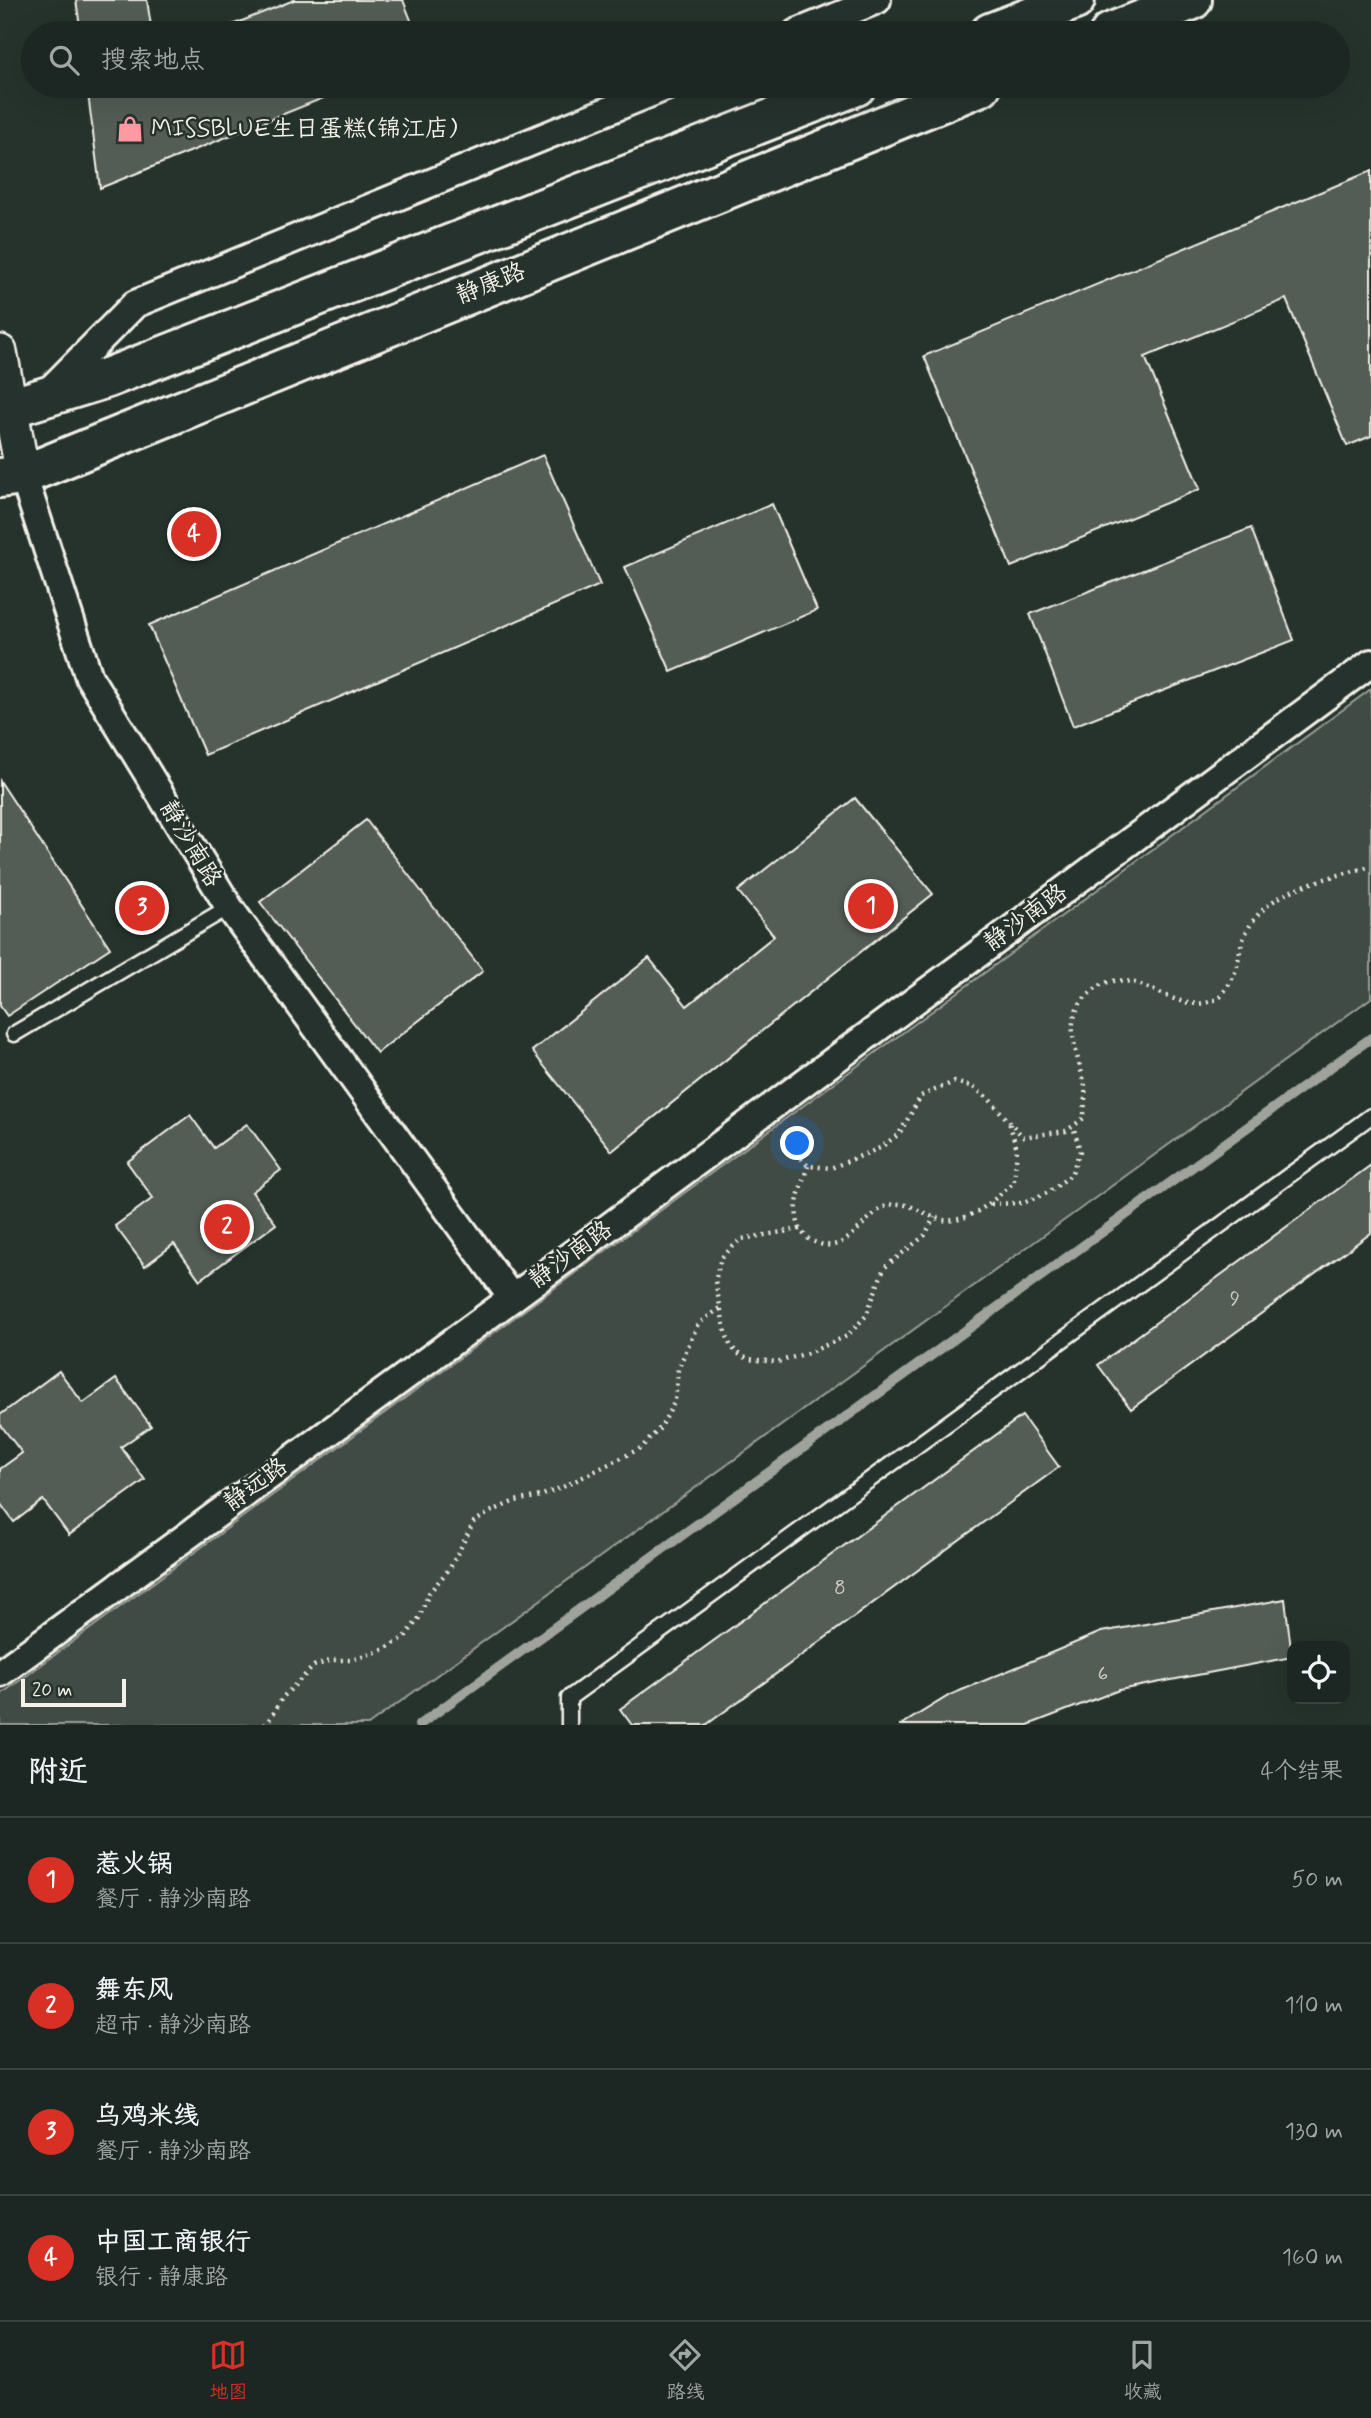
<!DOCTYPE html>
<html lang="zh">
<head>
<meta charset="utf-8">
<style>
	:root { --surface:#1c2622; --page:#252e2a; --text:#f1f3f6; --muted:#a0a5a5; --line:#3a4340; --accent:#d93025 }
	body { margin:0; font-family:Mynerve,"LXGW WenKai TC",sans-serif; background:var(--page); color:var(--text) }
	.controls { position:absolute; right:21px; bottom:21px; display:grid; overflow:hidden; border-radius:14px; box-shadow:0 7px 28px #0002 }
	.controls button { width:63px; height:63px; display:grid; place-items:center; padding:0; border:0; border-bottom:2px solid var(--line); background:var(--surface); color:var(--text); font:35px sans-serif }
	.scale { position:absolute; left:21px; bottom:18px; width:105px; box-sizing:border-box; padding-left:7px; border:4px solid #f4f1e8; border-top:0; font-size:19px; line-height:24px; white-space:nowrap; color:#f4f1e8; -webkit-text-stroke:5px #26332d; paint-order:stroke }
	.you { position:absolute; left:798px; top:1144px; width:24px; height:24px; margin:-18px; border:5px solid #fff; border-radius:50%; background:#1a73e8; box-shadow:0 0 0 10px #1a73e833 }
	.badge { display:grid; place-items:center; width:46px; height:46px; border-radius:50%; background:var(--accent); color:#fff; font-size:23px; font-weight:700 }
	.pin { position:absolute; translate:-50% -50%; border:4px solid #fff; box-shadow:0 2px 7px #0006 }
	.list { margin:0; padding:0; list-style:none }
	h2 { display:flex; justify-content:space-between; align-items:center; height:91px; margin:0; padding:0 28px; font-size:30px }
	h2 small { font-size:23px; font-weight:400; color:var(--muted) }
	.list li { display:grid; grid-template-columns:46px 1fr auto; gap:21px; align-items:center; box-sizing:border-box; height:126px; padding:0 28px; border-top:2px solid var(--line) }
	.list b { display:block; font-size:26px; white-space:nowrap }
	.list p { margin:0; font-size:23px; white-space:nowrap; color:var(--muted) }
	.list em { font-size:23px; font-style:normal; color:var(--muted) }
	.icon { flex:none; width:38px; height:38px; fill:none; stroke:currentColor; stroke-width:2; stroke-linecap:round; stroke-linejoin:round }
	.map { position:relative; flex:none; width:1371px; height:1725px; overflow:hidden }
	.search { position:absolute; background:var(--surface); box-shadow:0 7px 28px #0002; left:21px; right:21px; top:21px; height:77px; display:flex; align-items:center; gap:18px; box-sizing:border-box; padding:0 24px; border-radius:38px; color:var(--muted); font-size:26px }
	.sheet { height:595px; background:var(--surface) }
	nav { display:flex; justify-content:space-around; align-items:center; box-sizing:border-box; height:98px; border-top:2px solid var(--line); background:var(--surface); font-size:19px; color:var(--muted) }
	nav a { display:grid; justify-items:center; gap:4px }
	nav .on { color:var(--accent) }
	.map>svg:first-child { display:block }
	.green { fill:#414b45; stroke:#9a9e96; stroke-width:2 }
	.lines { fill:none; stroke-linecap:round; stroke-linejoin:round }
	.stream { stroke:#9fa39b; stroke-width:10 }
	.building { fill:#525c55; stroke:#f4f1e8; stroke-width:2 }
	.service-casing { stroke:#f4f1e8; stroke-width:19 }
	.minor-casing { stroke:#f4f1e8; stroke-width:32 }
	.tertiary-casing { stroke:#f4f1e8; stroke-width:38 }
	.secondary-casing { stroke:#f4f1e8; stroke-width:44 }
	.path { stroke:#f4f1e8; stroke-width:4.5; stroke-dasharray:2 5; stroke-linecap:butt }
	.service { stroke:#26332d; stroke-width:14 }
	.minor { stroke:#26332d; stroke-width:26 }
	.tertiary { stroke:#26332d; stroke-width:33 }
	.secondary { stroke:#26332d; stroke-width:38 }
	.labels { text-anchor:middle; dominant-baseline:central; stroke-width:5; stroke-linejoin:round; paint-order:stroke }
	.number-label { font-size:21px; fill:#ccccc3 }
	.poi-label { font-size:24px; fill:#f4f1e8; stroke:#26332d; text-anchor:start }
	.street-label { font-size:24px; fill:#f4f1e8; stroke:#26332d }
</style>
</head>
<body>
<div class="map">
<svg width="1371" height="1725" viewBox="0 0 1371 1725">
	<rect width="100%" height="100%" fill="#26332d"/>
	<filter id="ink" filterUnits="userSpaceOnUse"><feTurbulence type="fractalNoise" baseFrequency=".0143" numOctaves="2"/><feDisplacementMap in="SourceGraphic" scale="14" xChannelSelector="R" yChannelSelector="G"/><feConvolveMatrix kernelMatrix="1 2 1 2 8 2 1 2 1" color-interpolation-filters="sRGB"/></filter>
	<g filter="url(#ink)">
		<polygon class="green" points="1371,689 1371,998 368,1725 0,1725 0,1695"/>
		<g class="lines">
			<polyline class="stream" points="419,1725 1371,1038"/>
		</g>
		<g class="building">
			<polygon points="76,0 147,0 152,33 81,33"/>
			<polygon points="294,0 403,0 416,33 212,33"/>
			<polygon points="87,86 353,86 100,188"/>
			<polygon points="1371,171 1371,436 1347,446 1286,299 1145,357 1200,489 1011,567 924,356"/>
			<polygon points="543,455 600,585 205,755 149,625"/>
			<polygon points="772,504 817,610 671,672 625,567"/>
			<polygon points="1251,528 1294,640 1073,726 1030,614"/>
			<polygon points="0,781 110,948 7,1016 0,1006"/>
			<polygon points="855,798 933,894 612,1151 532,1051 649,958 687,1006 774,936 738,891"/>
			<polygon points="366,820 483,971 377,1053 260,902"/>
			<polygon points="190,1115 214,1148 247,1124 281,1170 252,1192 276,1224 200,1280 174,1244 145,1266 115,1226 153,1198 127,1162"/>
			<polygon points="1371,1165 1371,1233 1131,1409 1098,1365"/>
			<polygon points="59,1371 83,1403 116,1379 151,1426 121,1447 145,1480 69,1535 43,1500 14,1522 0,1503 0,1469 22,1453 0,1424 0,1415"/>
			<polygon points="1022,1416 1059,1467 706,1725 632,1725 620,1709"/>
			<polygon points="1285,1599 1292,1657 1119,1690 1028,1725 901,1725 950,1695 1101,1632"/>
		</g>
		<g class="lines">
			<g class="service-casing">
				<g id="service">
					<polyline points="14,1034 229,907"/>
					<polyline points="569,1725 569,1698 1371,1116"/>
				</g>
			</g>
			<g class="minor-casing">
				<g id="minor">
					<polyline points="796,33 877,0"/>
					<polyline points="46,394 135,304 668,86"/>
					<polyline points="23,475 89,677 229,907 512,1298"/>
					<polyline points="0,1673 567,1258 1371,663"/>
				</g>
			</g>
			<g class="tertiary-casing">
				<polyline id="tertiary" points="0,352 23,475"/>
			</g>
			<g class="secondary-casing">
				<g id="secondary">
					<polyline points="990,33 1075,0"/>
					<polyline points="1110,33 1192,0"/>
					<polyline points="0,411 107,378 856,86"/>
					<polyline points="0,478 23,475 981,86"/>
				</g>
			</g>
			<g class="path">
				<path d="M783 1137 808 1166 831 1168 880 1148 899 1134 921 1096 954 1082 973 1087 989 1099 1023 1137 1066 1131 1084 1118C1084 1108 1086 1096 1085 1086 1081 1067 1071 1043 1073 1023 1075 1010 1081 1000 1091 992 1134 954 1175 1025 1220 997 1221 996 1225 990 1226 989 1242 966 1236 955 1245 935 1267 886 1327 880 1371 866"/>
				<path d="M808 1166C801 1186 789 1214 803 1233 808 1240 811 1241 820 1244 853 1254 866 1205 896 1204 910 1203 924 1214 936 1218 965 1229 995 1199 1014 1182L1017 1149 1009 1122"/>
				<polyline points="991,1204 1023,1203 1049,1192 1071,1175 1080,1151 1073,1126"/>
				<polyline points="800,1229 741,1239 721,1258 715,1281 725,1330 730,1345 737,1353 748,1359 777,1362 808,1353 847,1336 866,1316 884,1268 925,1235 934,1217"/>
				<polyline points="265,1725 272,1716 282,1698 314,1666 333,1660 352,1660 385,1649 405,1637 419,1618 429,1593 450,1568 474,1522 490,1512 515,1501 540,1496 565,1486 641,1448 661,1427 675,1401 678,1369 698,1324 720,1308"/>
			</g>
			<use href="#service" class="service"/>
			<use href="#minor" class="minor"/>
			<use href="#tertiary" class="tertiary"/>
			<use href="#secondary" class="secondary"/>
		</g>
	</g>
	<defs>
		<g id="shop-bare" transform="scale(2.1)"><path d="M-5-2.5h2.3a2.7 3.5 0 0 1 5.4 0H5L5.5 6h-11ZM-1.5-2.5h3a1.5 2.3 0 0 0-3 0Z" fill="#ff9aa2" stroke="#26332d" stroke-width="2.5" paint-order="stroke"/></g>
	</defs>
	<g fill-rule="evenodd">
		<use href="#shop-bare" x="130" y="129"/>
	</g>
	<g class="labels">
		<g class="number-label">
			<text x="1235" y="1299">9</text>
			<text x="840" y="1588">8</text>
			<text x="1103" y="1674">6</text>
		</g>
		<g class="poi-label">
			<text x="151" y="129">MISSBLUE生日蛋糕(锦江店)</text>
		</g>
		<g class="street-label">
			<text transform="translate(491 284) rotate(-22)">静康路</text>
			<text transform="translate(190 844) rotate(59)">静沙南路</text>
			<text transform="translate(1026 918) rotate(-36)">静沙南路</text>
			<text transform="translate(571 1255) rotate(-36)">静沙南路</text>
			<text transform="translate(256 1485) rotate(-36)">静远路</text>
		</g>
	</g>
</svg>
<div class="controls">
<button><svg class="icon" aria-label="locate" viewBox="0 0 24 24"><circle cx="12" cy="12" r="6"/><path d="M12 2v4M12 18v4M2 12h4M18 12h4"/></svg></button>
</div>
<div class="scale">20 m</div>
<div class="you"></div>
<div class="pin badge" style="left:871px;top:906px">1</div>
<div class="pin badge" style="left:227px;top:1227px">2</div>
<div class="pin badge" style="left:142px;top:908px">3</div>
<div class="pin badge" style="left:194px;top:534px">4</div>
<div class="search"><svg class="icon" aria-label="search" viewBox="0 0 24 24"><circle cx="10" cy="10" r="6"/><path d="M15 15l6 6"/></svg>搜索地点</div>
</div>
<section class="sheet">
<h2>附近<small>4个结果</small></h2>
<ul class="list">
<li><span class="badge">1</span><div><b>惹火锅</b><p>餐厅 · 静沙南路</p></div><em>50 m</em></li>
<li><span class="badge">2</span><div><b>舞东风</b><p>超市 · 静沙南路</p></div><em>110 m</em></li>
<li><span class="badge">3</span><div><b>乌鸡米线</b><p>餐厅 · 静沙南路</p></div><em>130 m</em></li>
<li><span class="badge">4</span><div><b>中国工商银行</b><p>银行 · 静康路</p></div><em>160 m</em></li>
</ul>
</section>
<nav>
<a class="on"><svg class="icon" aria-label="map" viewBox="0 0 24 24"><path d="M3 6l6-2 6 2 6-2v14l-6 2-6-2-6 2zM9 4v14M15 6v14"/></svg>地图</a>
<a><svg class="icon" aria-label="directions" viewBox="0 0 24 24"><path d="M12 3l9 9-9 9-9-9zM9 14v-3h6M13 9l2 2-2 2"/></svg>路线</a>
<a><svg class="icon" aria-label="saved" viewBox="0 0 24 24"><path d="M7 4h10v16l-5-4-5 4z"/></svg>收藏</a>
</nav>
</body>
</html>
